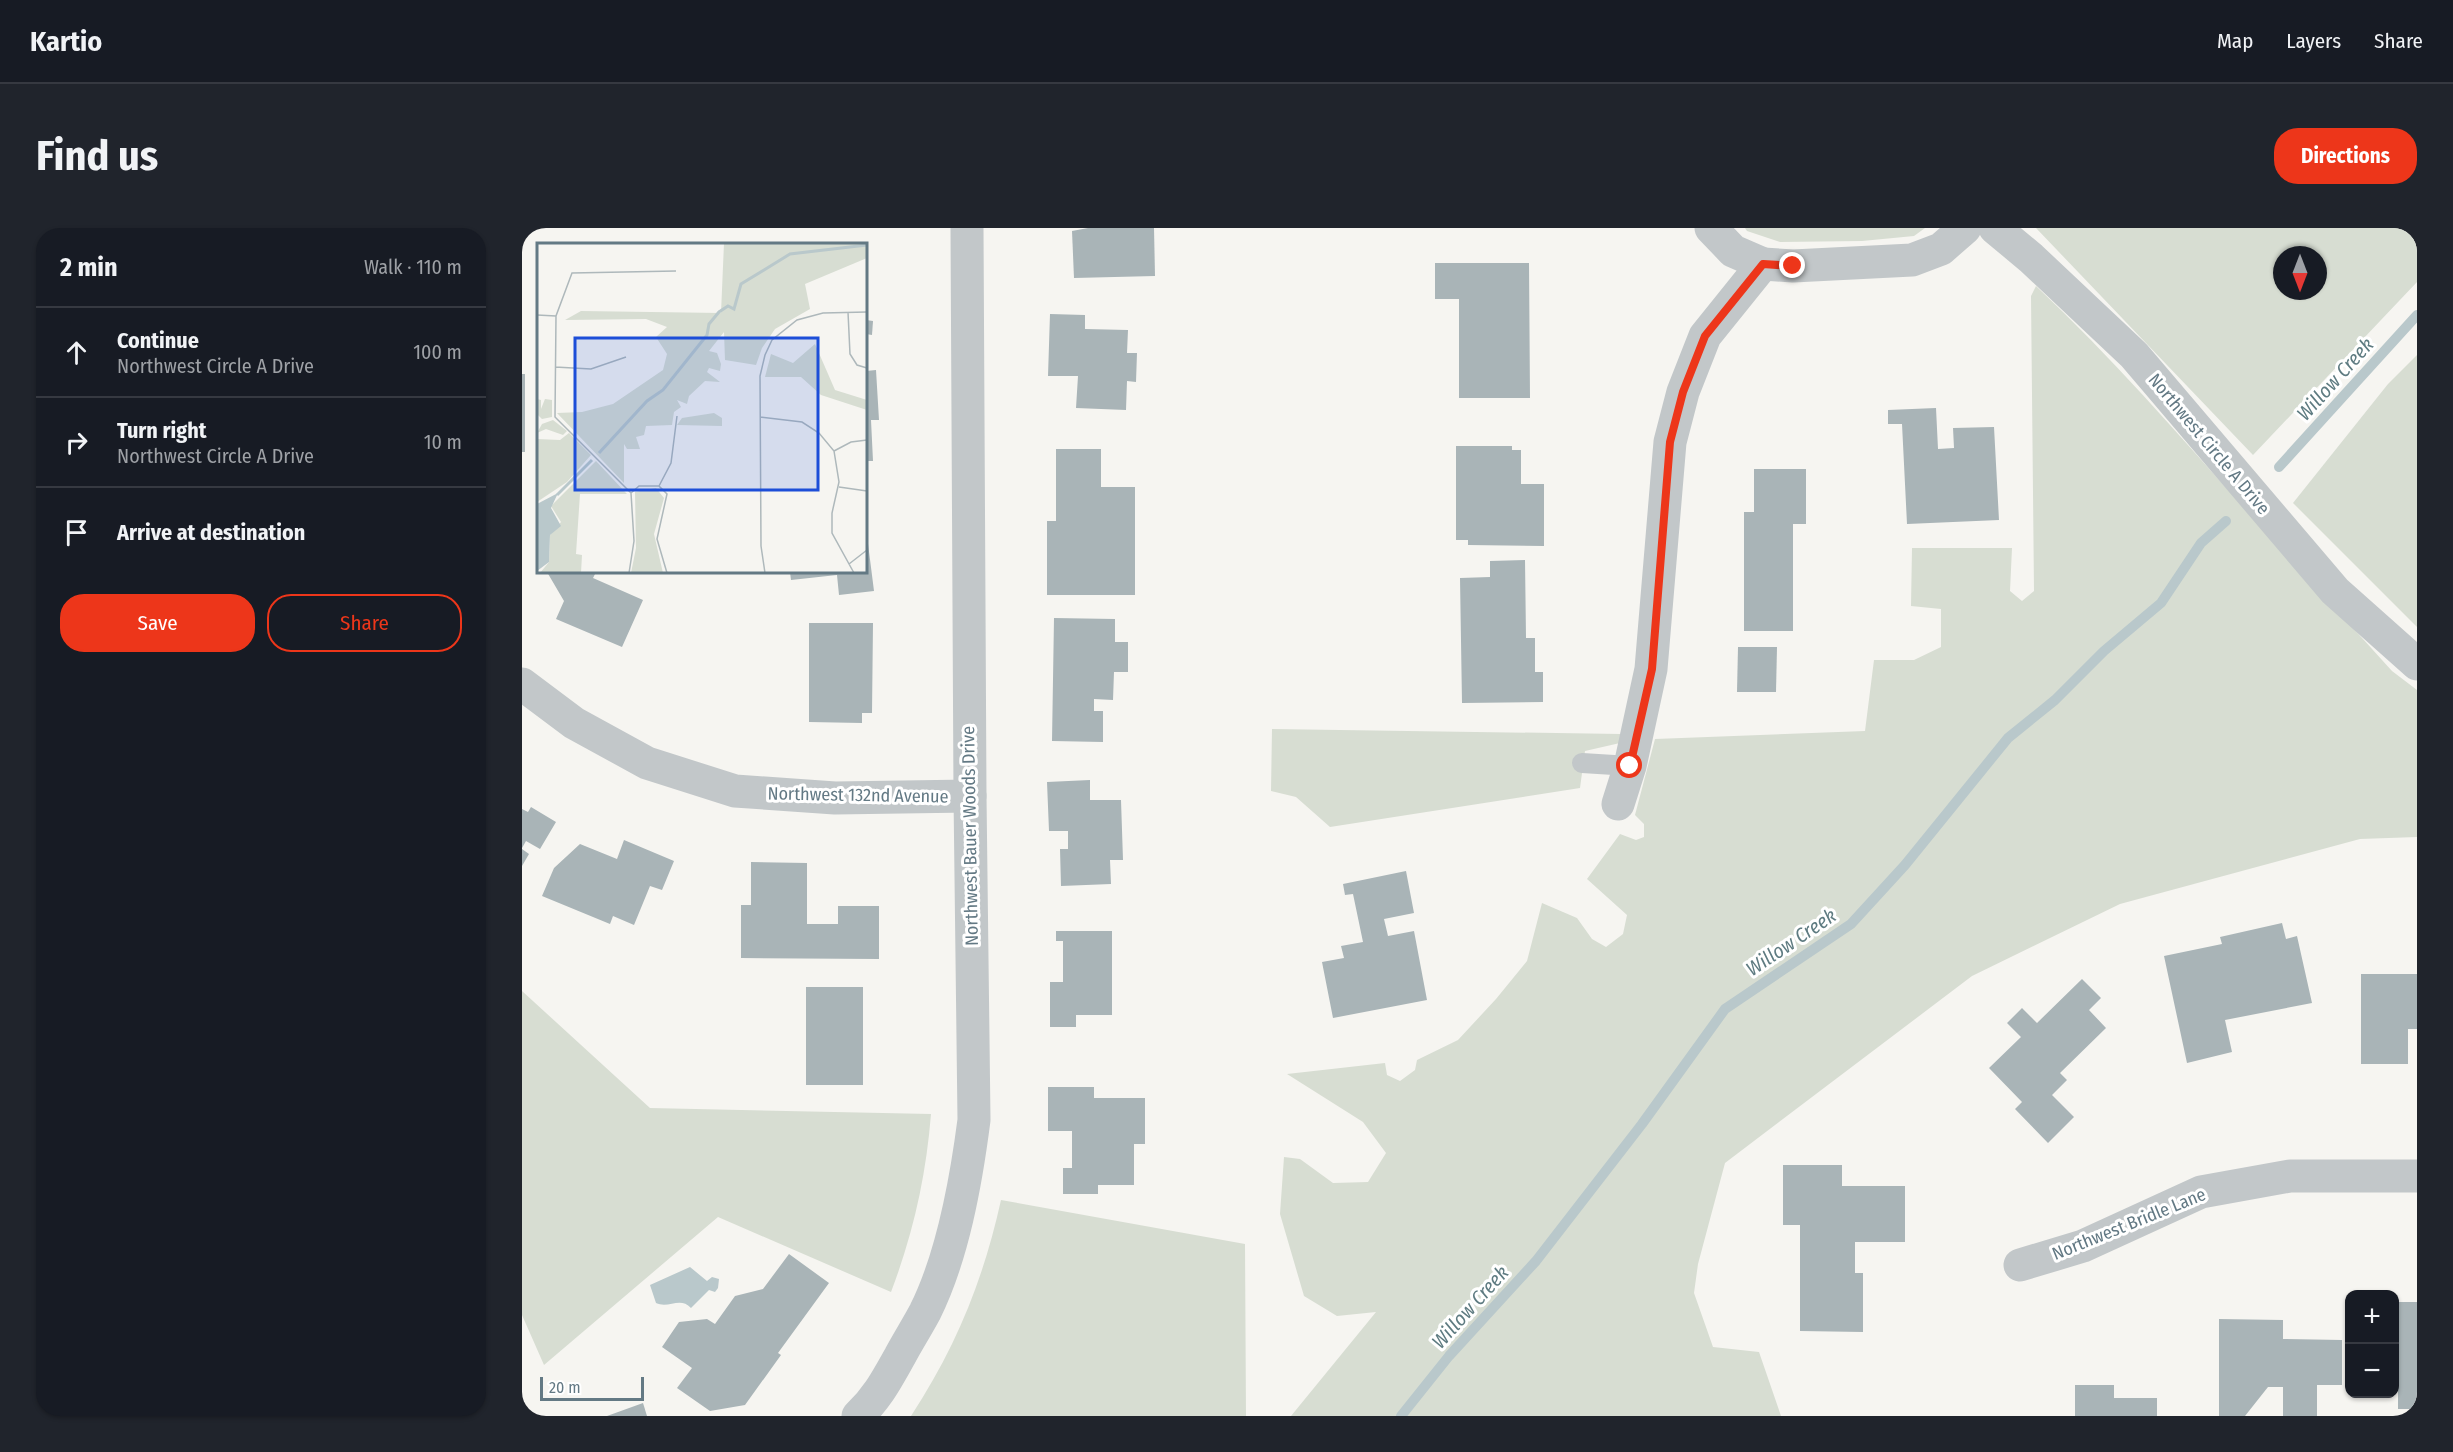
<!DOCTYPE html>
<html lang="en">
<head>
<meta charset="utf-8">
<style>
	:root { --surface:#171b24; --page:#20242c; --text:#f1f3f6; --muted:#9ea1a6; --line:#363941; --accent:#ed361a }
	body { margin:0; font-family:"Fira Sans Condensed",sans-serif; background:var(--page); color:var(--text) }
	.controls { position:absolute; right:18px; bottom:18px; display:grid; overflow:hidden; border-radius:12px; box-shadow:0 2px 4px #0004 }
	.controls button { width:54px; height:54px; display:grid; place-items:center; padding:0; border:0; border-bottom:2px solid var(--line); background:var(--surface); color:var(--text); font:30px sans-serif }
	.compass { position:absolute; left:1751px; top:18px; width:54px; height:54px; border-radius:50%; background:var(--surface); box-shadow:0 2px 4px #0004; rotate:180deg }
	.scale { position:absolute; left:18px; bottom:15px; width:104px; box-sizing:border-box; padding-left:6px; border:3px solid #637984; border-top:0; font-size:16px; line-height:21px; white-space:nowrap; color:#637984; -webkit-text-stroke:4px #fff; paint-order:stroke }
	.stop { position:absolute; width:18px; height:18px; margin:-14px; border:4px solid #ed361a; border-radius:50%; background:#fff }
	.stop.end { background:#ed361a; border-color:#fff; box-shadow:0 2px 6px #0008 }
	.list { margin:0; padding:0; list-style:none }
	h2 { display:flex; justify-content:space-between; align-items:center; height:78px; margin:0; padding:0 24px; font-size:26px }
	h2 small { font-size:20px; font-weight:400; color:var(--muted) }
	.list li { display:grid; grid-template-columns:39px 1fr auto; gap:18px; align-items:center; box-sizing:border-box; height:90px; padding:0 24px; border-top:2px solid var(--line) }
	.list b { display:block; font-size:22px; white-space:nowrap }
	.list p { margin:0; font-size:20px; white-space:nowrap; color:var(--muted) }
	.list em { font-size:20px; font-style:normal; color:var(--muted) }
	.actions { display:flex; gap:12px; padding:18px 24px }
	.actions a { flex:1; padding:14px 0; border:2px solid var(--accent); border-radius:24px; text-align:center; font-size:21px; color:var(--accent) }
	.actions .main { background:var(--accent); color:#fff }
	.icon { flex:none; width:33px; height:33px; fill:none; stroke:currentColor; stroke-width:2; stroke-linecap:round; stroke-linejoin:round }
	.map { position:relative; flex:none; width:1895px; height:1188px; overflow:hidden; border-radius:24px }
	header { display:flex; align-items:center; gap:36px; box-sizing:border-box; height:84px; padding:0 30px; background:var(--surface); border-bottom:2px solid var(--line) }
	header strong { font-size:28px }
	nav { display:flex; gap:33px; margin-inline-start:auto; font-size:21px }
	.intro { display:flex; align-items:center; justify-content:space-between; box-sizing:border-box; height:144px; padding:0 36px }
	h1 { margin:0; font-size:42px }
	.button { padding:15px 27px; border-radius:24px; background:var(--accent); color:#fff; font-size:21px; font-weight:700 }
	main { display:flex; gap:36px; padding:0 36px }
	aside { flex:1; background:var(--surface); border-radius:24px; box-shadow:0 2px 4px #0004 }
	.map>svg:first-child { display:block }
	.green { fill:#d7ddd2; fill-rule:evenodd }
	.water { fill:#b9c8cb }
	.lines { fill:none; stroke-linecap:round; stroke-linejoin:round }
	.stream { stroke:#b9c8cb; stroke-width:10 }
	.building { fill:#a9b4b7 }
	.lane { stroke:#c2c7c9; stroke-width:20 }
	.street { stroke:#c2c7c9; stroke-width:33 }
	.route { stroke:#ed361a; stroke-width:8 }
	.labels { text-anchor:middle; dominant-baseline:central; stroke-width:6; stroke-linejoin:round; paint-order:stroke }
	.street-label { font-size:18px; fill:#637984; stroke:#fff }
	.water-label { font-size:20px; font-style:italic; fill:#5e7b81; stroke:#fff }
	.inset-river { fill:none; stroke:#b9c8cb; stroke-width:3 }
	.inset-road { fill:none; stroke:#aeb8bb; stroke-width:1.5 }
	.view { fill:#1d4ed8; fill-opacity:0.15; stroke:#1d4ed8; stroke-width:3 }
	.inset-edge { fill:none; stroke:#637984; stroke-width:3 }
</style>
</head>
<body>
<header>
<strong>Kartio</strong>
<nav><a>Map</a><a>Layers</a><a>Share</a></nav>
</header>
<div class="intro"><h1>Find us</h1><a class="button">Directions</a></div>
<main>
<aside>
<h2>2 min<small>Walk · 110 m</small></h2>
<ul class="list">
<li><svg class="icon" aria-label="ahead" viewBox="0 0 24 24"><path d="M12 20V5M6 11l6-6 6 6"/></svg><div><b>Continue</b><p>Northwest Circle A Drive</p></div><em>100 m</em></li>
<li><svg class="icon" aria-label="right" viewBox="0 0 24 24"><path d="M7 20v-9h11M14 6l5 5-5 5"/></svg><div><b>Turn right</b><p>Northwest Circle A Drive</p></div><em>10 m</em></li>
<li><svg class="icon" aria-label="arrive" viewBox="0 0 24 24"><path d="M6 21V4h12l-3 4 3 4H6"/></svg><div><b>Arrive at destination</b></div></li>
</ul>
<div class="actions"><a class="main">Save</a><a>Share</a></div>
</aside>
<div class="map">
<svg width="1895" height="1188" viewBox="0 0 1895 1188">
	<rect width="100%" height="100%" fill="#f6f5f1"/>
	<g class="green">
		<polygon points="1223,0 1403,0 1392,8 1340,13 1258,14 1225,3"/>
		<path d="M1514 0H1895V54L1731 227ZM1760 27H1796V63H1760Z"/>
		<path d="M1514 58C1592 131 1661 212 1732 291 1777 342 1824 392 1870 443L1895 462V609L1838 611 1598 676 1450 748 1203 935 1176 1036 1172 1065 1191 1119 1237 1124 1259 1188H769L854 1084 815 1088 782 1068 758 986 762 929 778 931 811 955 846 954 864 925 841 894 765 846 863 835 865 847 878 853 893 842 895 832 936 812 974 771 1005 733 1020 675 1055 690 1070 711 1084 719 1101 706 1105 687 1065 651 1098 606 1114 612 1122 609V596L1113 587 1133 511 1343 503 1352 432H1392L1419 419V381L1389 378 1390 320H1490L1488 363 1500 373 1512 363 1509 68Z"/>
		<polygon points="1895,127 1895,399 1771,275 1866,156"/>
		<polygon points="750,501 1099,506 1098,515 1063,523 1058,560 808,599 774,569 749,563"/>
		<path d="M0 763 128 880 409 886C404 949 391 1006 369 1064L196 989 22 1137 0 1087Z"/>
		<path d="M479 972 723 1016 724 1188H389C434 1119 461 1053 479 972Z"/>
	</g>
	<path class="water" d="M168 1039 185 1053 190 1049 197 1051 196 1060 193 1064 187 1062 169 1080C158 1068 147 1081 134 1075L128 1057Z"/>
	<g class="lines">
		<g class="stream">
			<polyline points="1757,239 1895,87"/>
			<polyline points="879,1188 927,1128 1014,1033 1120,896 1203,781 1329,696 1383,637 1486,510 1533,472 1582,423 1639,375 1679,315 1704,293"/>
		</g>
	</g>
	<g class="building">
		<polygon points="566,0 632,0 633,48 552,50 550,3"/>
		<polygon points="913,35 1007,35 1008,170 937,170 937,71 913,71"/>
		<polygon points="528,86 563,87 563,101 606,102 605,125 615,125 614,154 605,153 604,182 554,180 556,148 526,148"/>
		<polygon points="344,92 351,93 350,107 344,106"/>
		<polygon points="354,142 357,192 349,192 351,233 344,233 344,143"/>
		<rect x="0" y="146" width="3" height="78"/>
		<polygon points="1414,180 1416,221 1432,220 1431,200 1472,199 1477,292 1385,296 1380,196 1366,196 1366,182"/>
		<polygon points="934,218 990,218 990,222 999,222 999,256 1022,256 1022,318 946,317 946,312 934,312"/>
		<polygon points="534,221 579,221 579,259 613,259 613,367 525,367 525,293 534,293"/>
		<polygon points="1232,241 1284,241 1284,296 1271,296 1271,403 1222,403 1222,284 1232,284"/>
		<polygon points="344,300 352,363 317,367 315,347 269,352 268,344 344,344"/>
		<polygon points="1003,332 1004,410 1013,410 1013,444 1021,444 1021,474 940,475 938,350 968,349 968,333"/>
		<polygon points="25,344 74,344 71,350 121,372 100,419 34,391 42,373"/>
		<polygon points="532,390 593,391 593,414 606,414 606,444 592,444 591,472 572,471 572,483 581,483 581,514 530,513"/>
		<polygon points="287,395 351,395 350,485 340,485 340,495 287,494"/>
		<polygon points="1216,419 1255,419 1254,464 1215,464"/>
		<polygon points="568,552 568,572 599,572 601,632 588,632 589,656 539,658 538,621 546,621 546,603 527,603 525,554"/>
		<polygon points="9,579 34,594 18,621 4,613 0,620 0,581 6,584"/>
		<polygon points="102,612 152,633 140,662 128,658 112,697 91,688 88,696 20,668 32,640 58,616 95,631"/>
		<polygon points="0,621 7,626 0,638"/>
		<polygon points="229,634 285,635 285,696 316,696 316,678 357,678 357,731 219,730 219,677 229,677"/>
		<polygon points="884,643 892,685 862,691 866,708 892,703 905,772 811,790 800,734 822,730 819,718 841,714 831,666 823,667 821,656"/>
		<polygon points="1760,695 1764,711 1775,708 1790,775 1703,792 1710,824 1665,835 1642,728 1700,716 1698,709"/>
		<polygon points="534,703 590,703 590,787 554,787 554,799 528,799 528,754 541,754 541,713 534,713"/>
		<polygon points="1839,746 1895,746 1895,801 1886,801 1886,836 1839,836"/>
		<polygon points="1560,751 1579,770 1567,782 1584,800 1538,845 1545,852 1530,867 1552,889 1526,915 1493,881 1500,874 1467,840 1499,809 1485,795 1500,780 1515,795"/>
		<rect x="284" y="759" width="57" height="98"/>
		<polygon points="526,859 572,859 572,870 623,870 623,916 612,916 612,957 576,957 576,966 541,966 541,940 550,940 550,903 526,903"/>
		<polygon points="1261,937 1320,937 1320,958 1383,958 1383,1014 1333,1014 1333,1045 1341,1045 1341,1104 1278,1103 1278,997 1261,997"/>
		<polygon points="267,1026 307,1055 256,1125 259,1127 223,1177 188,1183 155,1160 170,1140 140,1119 157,1094 185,1091 193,1096 213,1068 241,1061"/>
		<polygon points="1872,1074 1895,1074 1895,1181 1876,1181 1876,1147 1872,1147"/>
		<polygon points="1697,1091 1761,1092 1761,1111 1820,1112 1820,1157 1795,1157 1795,1188 1761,1188 1761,1159 1746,1159 1723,1188 1697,1188"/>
		<polygon points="1553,1157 1592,1157 1592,1170 1635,1170 1635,1188 1553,1188"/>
		<polygon points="121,1175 125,1188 85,1188"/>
	</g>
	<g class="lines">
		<polyline class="lane" points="1060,535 1108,538"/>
		<g class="street">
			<polyline points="1473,0 1509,30 1612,127 1813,363 1895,436"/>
			<polyline points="1241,36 1271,38 1390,32 1419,21 1443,0"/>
			<polyline points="0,456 52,495 125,535 213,563 313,570 448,568"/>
			<polyline points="1096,576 1108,538 1129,441 1148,214 1161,164 1183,108 1241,36 1211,23 1189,0"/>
			<polyline points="1498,1037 1561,1018 1679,964 1768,948 1895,948"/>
			<path d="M336 1188C356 1169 365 1151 378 1128 386 1113 395 1099 403 1084 431 1028 444 954 452 892L448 568 445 0"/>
		</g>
	</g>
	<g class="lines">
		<polyline class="route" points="1108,538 1130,441 1148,214 1161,164 1183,108 1241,36 1271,38"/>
	</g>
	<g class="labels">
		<g class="street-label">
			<text transform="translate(1687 216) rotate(50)">Northwest Circle A Drive</text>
			<text transform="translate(336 567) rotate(1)">Northwest 132nd Avenue</text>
			<text transform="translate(448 608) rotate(-91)">Northwest Bauer Woods Drive</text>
			<text transform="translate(1607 996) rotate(-22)">Northwest Bridle Lane</text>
		</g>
		<g class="water-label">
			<text transform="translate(1813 151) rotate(-48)">Willow Creek</text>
			<text transform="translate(1269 714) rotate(-34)">Willow Creek</text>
			<text transform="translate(948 1079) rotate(-48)">Willow Creek</text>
		</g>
	</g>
	<g transform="translate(15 15)">
		<rect width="330" height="330" fill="#f6f5f1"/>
		<path d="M187 0H330V15L268 41 273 66 238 86 225 105 219 122 188 117 187 89 172 108 180 110 184 121 183 128 172 125 170 129 183 139 168 138 152 153 150 161 140 157 144 164 137 169 135 182 109 183 107 192 99 194 103 206H90L87 201V240L20 170 45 169 76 161 126 127 130 111 119 94 130 84 109 76 28 77 44 68 184 70ZM278 101 298 147 330 157V167L284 152 264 134H228L234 111 256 120ZM0 156 4 157V166L8 156 15 157V174L5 176 0 171ZM177 170 185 175V183L140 182 145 175ZM16 177 30 188 26 192 9 186 0 190 5 181ZM32 190 54 212 30 239 0 259V196L23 197ZM59 218 90 251H43L39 311 45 312 44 330H3L12 319 13 292 24 279 14 263ZM119 245 127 255 117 291 126 330H94L99 305 98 249Z" fill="#d7ddd2"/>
		<path d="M21 250 14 265 24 283 13 292 12 319 0 328V261Z" fill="#b9c8cb"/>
		<path class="inset-river" d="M62 210 110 158 126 147 170 92 172 81 182 69 191 63 197 66 204 41 253 11 330 2M20 252 55 217"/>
		<path class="inset-road" d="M311 69 313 111 320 122 330 125M0 72 19 73M18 124 54 126 89 114M223 174 265 179 282 190 297 208 302 239 295 270V290L317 330M297 208 314 199 330 197M302 244 330 248M94 250 18 174 19 73 35 30 139 28M312 321 330 307M92 330 97 298 94 250 102 243H122M130 330 120 296 130 251 122 243 134 220 140 173M228 330 224 303 223 133 228 112 235 97 260 77 286 70 330 69"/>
		<path class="view" d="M38 95H281V247H38Z"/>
		<rect width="330" height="330" class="inset-edge"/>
	</g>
</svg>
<div class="controls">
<button>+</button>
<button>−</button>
</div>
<svg class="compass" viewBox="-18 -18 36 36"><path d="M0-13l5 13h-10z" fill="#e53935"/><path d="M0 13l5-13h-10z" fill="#9ea1a6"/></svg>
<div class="scale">20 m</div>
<div class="stop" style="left:1108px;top:538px"></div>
<div class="stop end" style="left:1271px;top:38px"></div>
</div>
</main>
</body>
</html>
